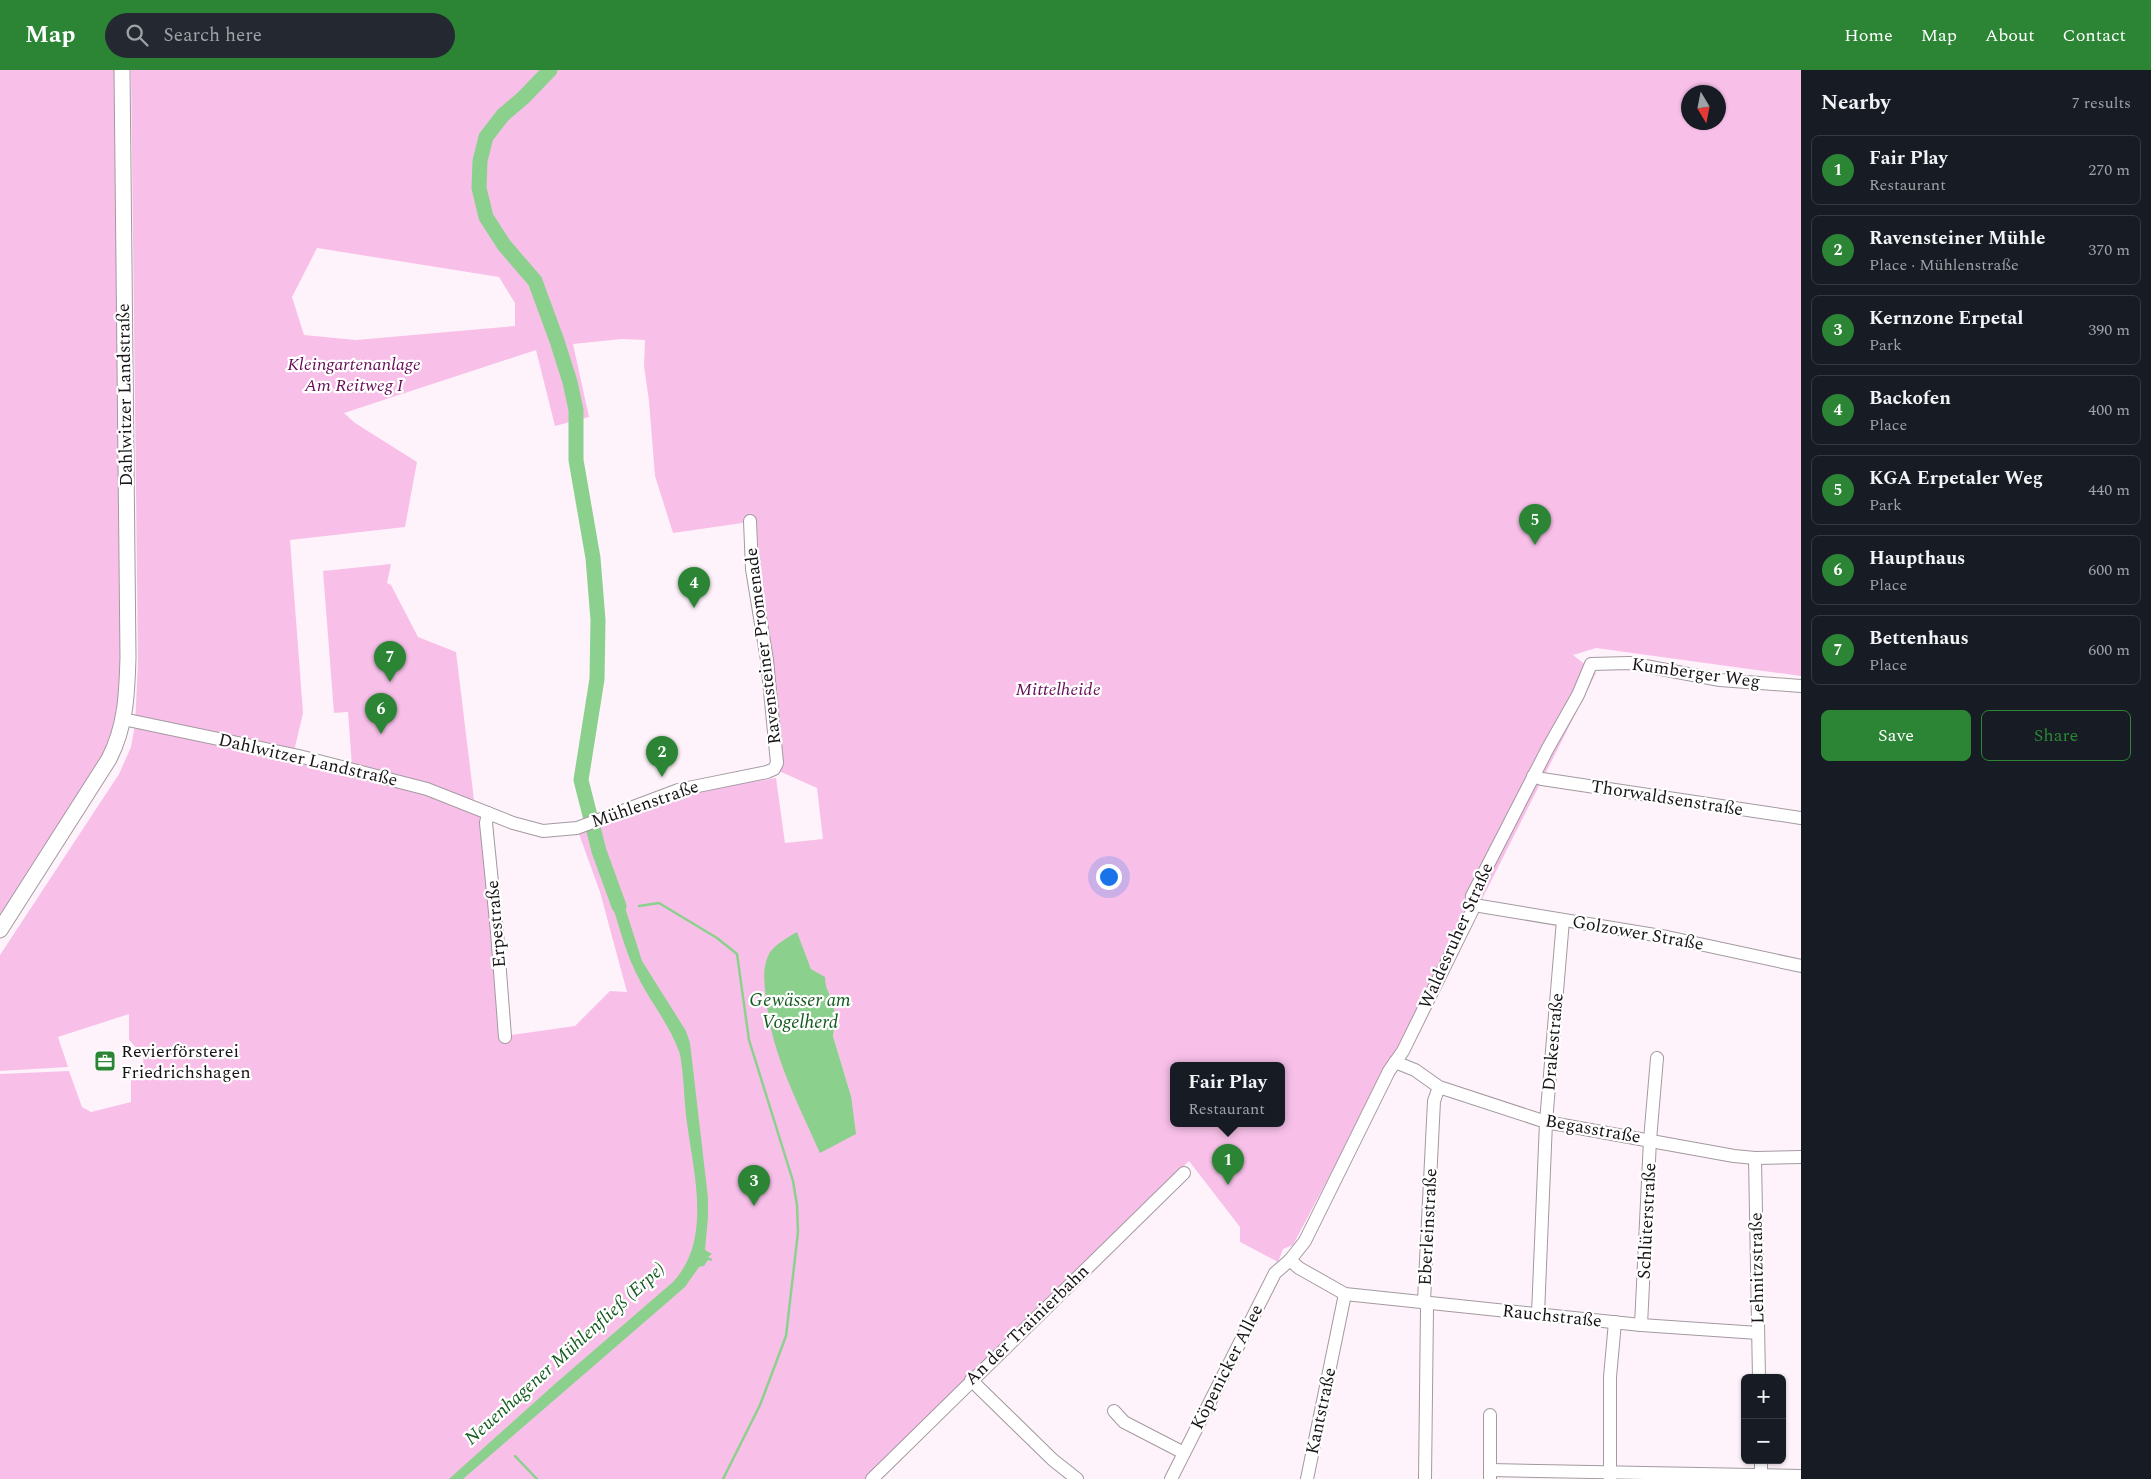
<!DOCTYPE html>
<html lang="en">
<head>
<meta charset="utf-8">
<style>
	:root { --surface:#171b24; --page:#242831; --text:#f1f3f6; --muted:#9ea1a6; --line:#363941; --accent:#2b8535 }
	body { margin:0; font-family:Spectral,serif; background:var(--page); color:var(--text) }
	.controls { position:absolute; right:15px; bottom:15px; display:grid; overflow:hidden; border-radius:8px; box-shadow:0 1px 4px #0004 }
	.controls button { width:45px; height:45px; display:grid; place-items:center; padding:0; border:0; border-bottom:1px solid var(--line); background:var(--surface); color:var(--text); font:25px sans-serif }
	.compass { position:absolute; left:1681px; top:15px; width:45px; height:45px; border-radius:50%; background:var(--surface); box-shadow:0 1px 4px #0004; rotate:170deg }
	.you { position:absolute; left:1108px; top:806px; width:18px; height:18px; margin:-12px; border:4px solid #fff; border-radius:50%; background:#1a73e8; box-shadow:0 0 0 8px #1a73e833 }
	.badge { display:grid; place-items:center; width:32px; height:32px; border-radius:50%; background:var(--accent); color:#fff; font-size:16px; font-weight:700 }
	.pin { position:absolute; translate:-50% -41px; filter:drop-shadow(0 1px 2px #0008) }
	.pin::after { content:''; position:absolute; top:26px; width:18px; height:15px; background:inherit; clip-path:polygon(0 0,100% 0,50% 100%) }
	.popup { position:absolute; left:1170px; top:992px; width:115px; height:65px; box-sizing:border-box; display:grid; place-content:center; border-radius:8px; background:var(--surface); filter:drop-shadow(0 1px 4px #0005); font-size:16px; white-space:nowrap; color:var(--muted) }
	.popup b { font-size:19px; color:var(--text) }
	.popup::after { content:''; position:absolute; left:50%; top:100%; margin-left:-10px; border:10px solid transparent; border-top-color:var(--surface) }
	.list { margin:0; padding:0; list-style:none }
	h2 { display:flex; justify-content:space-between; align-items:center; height:65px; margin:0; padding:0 20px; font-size:21px }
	h2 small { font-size:16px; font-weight:400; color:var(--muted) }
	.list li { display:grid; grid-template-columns:32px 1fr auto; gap:15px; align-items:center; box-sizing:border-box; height:70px; margin:0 10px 10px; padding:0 10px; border:1px solid var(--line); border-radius:8px }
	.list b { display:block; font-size:19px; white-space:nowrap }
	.list p { margin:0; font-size:16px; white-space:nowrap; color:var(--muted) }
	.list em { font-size:16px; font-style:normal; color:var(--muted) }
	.actions { display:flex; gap:10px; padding:15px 20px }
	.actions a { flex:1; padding:11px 0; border:1px solid var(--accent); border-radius:8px; text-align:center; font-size:18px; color:var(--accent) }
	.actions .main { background:var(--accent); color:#fff }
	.icon { flex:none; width:28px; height:28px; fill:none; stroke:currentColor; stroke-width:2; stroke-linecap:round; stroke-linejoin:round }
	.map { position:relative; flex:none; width:1801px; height:1409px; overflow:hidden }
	header { display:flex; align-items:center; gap:30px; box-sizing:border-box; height:70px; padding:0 25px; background:var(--accent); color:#fff }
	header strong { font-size:24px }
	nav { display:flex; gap:28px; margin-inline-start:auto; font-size:18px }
	.search { width:350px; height:45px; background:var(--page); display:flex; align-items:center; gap:12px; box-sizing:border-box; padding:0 18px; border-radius:28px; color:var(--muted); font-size:19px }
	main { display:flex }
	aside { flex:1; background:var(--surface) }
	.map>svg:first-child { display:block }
	.green { fill:#f8c0e9; fill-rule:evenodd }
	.water { fill:#8bd08d }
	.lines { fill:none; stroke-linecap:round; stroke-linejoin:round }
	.stream { stroke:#8bd08d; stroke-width:2.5 }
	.river { stroke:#8bd08d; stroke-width:15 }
	.minor-casing { stroke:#a399a0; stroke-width:14 }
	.major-casing { stroke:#a399a0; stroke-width:17 }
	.minor { stroke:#fff; stroke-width:12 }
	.major { stroke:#fff; stroke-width:15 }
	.labels { text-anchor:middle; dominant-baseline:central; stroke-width:4.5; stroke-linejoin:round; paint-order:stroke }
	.park-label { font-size:18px; font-style:italic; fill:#680c58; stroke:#fff }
	.street-label { font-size:18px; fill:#171316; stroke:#fff }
	.poi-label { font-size:18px; fill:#171316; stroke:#fff; text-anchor:start }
	.water-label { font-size:19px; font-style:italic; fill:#125b1d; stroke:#fff }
</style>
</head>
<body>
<header>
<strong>Map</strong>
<div class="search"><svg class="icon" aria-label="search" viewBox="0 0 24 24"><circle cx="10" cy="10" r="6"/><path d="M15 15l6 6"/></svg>Search here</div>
<nav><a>Home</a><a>Map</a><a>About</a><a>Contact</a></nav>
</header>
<main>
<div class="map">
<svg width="1801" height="1409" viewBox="0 0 1801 1409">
	<rect width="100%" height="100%" fill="#fef3fa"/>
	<g class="green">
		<polygon points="0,0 118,0 122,638 106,684 0,852"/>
		<path d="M131 0H1801V606L1596 578 1573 585 1596 603 1472 849 1442 893 1293 1175 1283 1179 1278 1192 1240 1172V1157L1189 1091 976 1300 868 1409H0V1004L69 1001 82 1037 91 1042 131 1032V1004L144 1003 143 985 129 970V944L58 967 68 997 0 1001V885L119 704 131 677 135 655 138 591ZM1688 22H1718V52H1688ZM317 178 499 207 515 233V256L356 270 304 265 292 227ZM622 269 645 270 644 296 649 331 655 406 673 463 756 451 779 701 817 718 823 769 785 773 776 708 693 722 579 764 600 822 627 922 610 921 575 956 504 966 486 748 430 726 292 690 303 643 290 470 405 457 417 392 355 353 344 343 536 280 555 356 589 347 573 274ZM797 863 811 899 824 907C826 921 828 919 832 930 835 940 835 955 833 966L851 1026 772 960 768 947 765 920ZM1174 996H1282V1054H1174Z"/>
		<polygon points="391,494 387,513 391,515 418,567 456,582 474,730 352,696 348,642 334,643 323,501"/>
	</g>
	<g class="water">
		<path d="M614 817 621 825 642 891 686 961 690 973 708 1128V1147L705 1180 712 1184 708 1187 712 1189V1191L708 1190 704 1196 699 1197 685 1217 463 1409H449L556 1313 673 1212C712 1170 694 1105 687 1053 684 1030 684 1007 680 984 669 953 650 932 636 903 623 876 617 847 607 819Z"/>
		<path d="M797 862 811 899 825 907C826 921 828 919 832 930 836 940 835 955 833 966L851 1026 856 1064 820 1083C797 1031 769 979 765 920 764 909 763 897 768 886 772 876 788 867 797 862Z"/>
	</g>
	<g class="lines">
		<g class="stream">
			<polyline points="639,836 659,833 717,868 737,884 749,970 793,1111 797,1135 798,1162 786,1266 760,1335 723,1409"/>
			<polyline points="515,1386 537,1409"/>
		</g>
		<polyline class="river" points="550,0 523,28 503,45 486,67 480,91 479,118 486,147 504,175 535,211 557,271 570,312 576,340 576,390 593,488 598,550 597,609 581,710 599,781 619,836"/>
		<g class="minor-casing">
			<g id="minor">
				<polyline points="123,649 299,686 427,719 513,753 543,761 577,758 678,720 767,702 774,699 777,693 767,590 752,499 750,451"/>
				<polyline points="1533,706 1542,709 1801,748"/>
				<polyline points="488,743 486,753 497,862 505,967"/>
				<polyline points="1474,835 1667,867 1801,896"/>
				<polyline points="1395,992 1415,1000 1439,1017 1546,1052 1734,1086 1755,1088 1801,1087"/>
				<polyline points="1755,1088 1759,1308"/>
				<polyline points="1290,1190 1299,1198 1345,1224 1641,1255 1758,1263"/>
				<polyline points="1538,1244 1546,1052 1563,850"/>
				<polyline points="1641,1255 1650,1070 1657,988"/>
				<polyline points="971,1310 1053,1390 1077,1409"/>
				<polyline points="1114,1341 1124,1352 1184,1383"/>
				<polyline points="1490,1345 1490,1409"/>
				<polyline points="1761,1390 1761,1409"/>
				<polyline points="1490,1400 1801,1406"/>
				<polyline points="872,1409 1184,1103"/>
				<polyline points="1171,1409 1275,1203 1290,1190 1305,1171 1389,1001 1403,981 1472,841 1474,835 1472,826 1548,678 1578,625 1591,594 1629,593 1720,610 1801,616"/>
				<polyline points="1307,1409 1345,1224"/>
				<polyline points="1425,1409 1427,1238 1424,1231 1434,1031 1439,1017"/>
				<polyline points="1610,1409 1610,1307 1615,1252"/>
			</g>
		</g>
		<g class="major-casing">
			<path id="major" d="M0 860 109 689C126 656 127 623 128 587L122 0"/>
		</g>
		<use href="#minor" class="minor"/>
		<use href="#major" class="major"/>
	</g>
	<defs>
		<g id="office-square" transform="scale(1.125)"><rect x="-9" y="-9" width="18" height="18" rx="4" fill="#2b8535" stroke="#fff"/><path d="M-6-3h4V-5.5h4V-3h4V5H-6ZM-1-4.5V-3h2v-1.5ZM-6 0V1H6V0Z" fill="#fff"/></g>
	</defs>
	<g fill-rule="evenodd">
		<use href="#office-square" x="105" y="991"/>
	</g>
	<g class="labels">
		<g class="park-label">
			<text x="354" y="294">Kleingartenanlage<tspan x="354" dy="21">Am Reitweg I</tspan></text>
			<text x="1058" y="619">Mittelheide</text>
		</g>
		<g class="street-label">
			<text transform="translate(125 325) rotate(-91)">Dahlwitzer Landstraße</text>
			<text transform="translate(763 576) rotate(-97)">Ravensteiner Promenade</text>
			<text transform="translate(1696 603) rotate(8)">Kumberger Weg</text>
			<text transform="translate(308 690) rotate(13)">Dahlwitzer Landstraße</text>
			<text transform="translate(1667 728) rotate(9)">Thorwaldsenstraße</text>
			<text transform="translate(645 734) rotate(-19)">Mühlenstraße</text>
			<text transform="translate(496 854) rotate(-95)">Erpestraße</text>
			<text transform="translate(1638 863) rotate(10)">Golzower Straße</text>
			<text transform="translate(1456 866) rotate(-66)">Waldesruher Straße</text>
			<text transform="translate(1553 972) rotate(-85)">Drakestraße</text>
			<text transform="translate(1593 1059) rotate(10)">Begasstraße</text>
			<text transform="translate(1647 1151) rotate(-87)">Schlüterstraße</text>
			<text transform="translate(1428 1157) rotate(-87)">Eberleinstraße</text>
			<text transform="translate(1757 1198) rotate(-91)">Lehnitzstraße</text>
			<text transform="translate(1552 1246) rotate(6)">Rauchstraße</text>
			<text transform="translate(1027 1255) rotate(-44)">An der Trainierbahn</text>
			<text transform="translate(1227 1297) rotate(-63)">Köpenicker Allee</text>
			<text transform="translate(1321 1341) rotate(-78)">Kantstraße</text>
		</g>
		<g class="poi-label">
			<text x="121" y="981">Revierförsterei<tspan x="121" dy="21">Friedrichshagen</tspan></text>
		</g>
		<g class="water-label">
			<text x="800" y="930">Gewässer am<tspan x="800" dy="22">Vogelherd</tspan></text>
			<text transform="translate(565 1284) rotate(-42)">Neuenhagener Mühlenfließ (Erpe)</text>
		</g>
	</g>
</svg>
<div class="controls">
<button>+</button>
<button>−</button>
</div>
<svg class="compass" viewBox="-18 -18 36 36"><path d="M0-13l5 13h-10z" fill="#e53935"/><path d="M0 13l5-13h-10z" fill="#9ea1a6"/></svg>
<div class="you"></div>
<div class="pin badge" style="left:1228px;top:1115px">1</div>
<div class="popup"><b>Fair Play</b>Restaurant</div>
<div class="pin badge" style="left:662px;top:707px">2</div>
<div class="pin badge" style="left:754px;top:1136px">3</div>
<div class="pin badge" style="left:694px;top:538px">4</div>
<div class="pin badge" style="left:1535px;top:475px">5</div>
<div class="pin badge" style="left:381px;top:664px">6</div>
<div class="pin badge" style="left:390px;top:612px">7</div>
</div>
<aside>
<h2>Nearby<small>7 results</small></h2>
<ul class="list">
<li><span class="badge">1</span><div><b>Fair Play</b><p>Restaurant</p></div><em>270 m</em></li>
<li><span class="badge">2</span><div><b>Ravensteiner Mühle</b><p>Place · Mühlenstraße</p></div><em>370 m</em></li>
<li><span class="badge">3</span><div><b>Kernzone Erpetal</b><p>Park</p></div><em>390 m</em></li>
<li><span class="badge">4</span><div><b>Backofen</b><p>Place</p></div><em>400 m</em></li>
<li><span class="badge">5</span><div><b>KGA Erpetaler Weg</b><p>Park</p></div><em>440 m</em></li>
<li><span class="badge">6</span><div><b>Haupthaus</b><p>Place</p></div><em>600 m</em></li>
<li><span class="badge">7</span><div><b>Bettenhaus</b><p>Place</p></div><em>600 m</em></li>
</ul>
<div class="actions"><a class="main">Save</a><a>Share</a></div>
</aside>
</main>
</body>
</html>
